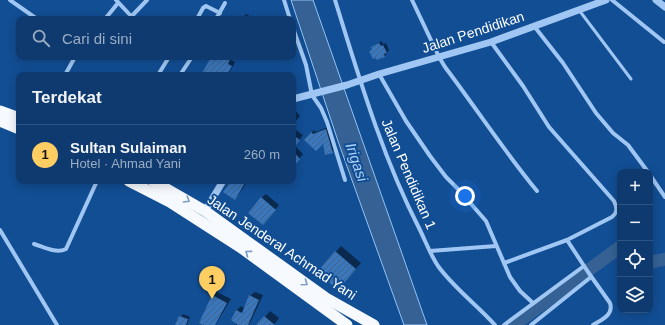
<!DOCTYPE html>
<html lang="id">
<head>
<meta charset="utf-8">
<style>
	:root { --surface:#0e3a6f; --page:#1c4577; --text:#f1f3f6; --muted:#9badc3; --line:#2e5482; --accent:#ffce62 }
	body { margin:0; font-family:Helvetica,sans-serif; background:var(--page); color:var(--text) }
	.controls { position:absolute; right:12px; bottom:12px; display:grid; overflow:hidden; border-radius:8px; box-shadow:0 2px 10px #0003 }
	.controls button { width:36px; height:36px; display:grid; place-items:center; padding:0; border:0; border-bottom:1px solid var(--line); background:var(--surface); color:var(--text); font:20px sans-serif }
	.you { position:absolute; left:465px; top:196px; width:14px; height:14px; margin:-10px; border:3px solid #fff; border-radius:50%; background:#1a73e8; box-shadow:0 0 0 6px #1a73e833 }
	.badge { display:grid; place-items:center; width:26px; height:26px; border-radius:50%; background:var(--accent); color:#111; font-size:13px; font-weight:700 }
	.pin { position:absolute; translate:-50% -33px; filter:drop-shadow(0 1px 2px #0008) }
	.pin::after { content:''; position:absolute; top:21px; width:14px; height:12px; background:inherit; clip-path:polygon(0 0,100% 0,50% 100%) }
	.list { margin:0; padding:0; list-style:none }
	h2 { display:flex; justify-content:space-between; align-items:center; height:52px; margin:0; padding:0 16px; font-size:17px }
	h2 small { font-size:13px; font-weight:400; color:var(--muted) }
	.list li { display:grid; grid-template-columns:26px 1fr auto; gap:12px; align-items:center; box-sizing:border-box; height:60px; padding:0 16px; border-top:1px solid var(--line) }
	.list b { display:block; font-size:15px; white-space:nowrap }
	.list p { margin:0; font-size:13px; white-space:nowrap; color:var(--muted) }
	.list em { font-size:13px; font-style:normal; color:var(--muted) }
	.icon { flex:none; width:22px; height:22px; fill:none; stroke:currentColor; stroke-width:2; stroke-linecap:round; stroke-linejoin:round }
	.map { position:relative; flex:none; width:665px; height:325px; overflow:hidden }
	.search { position:absolute; background:var(--surface); box-shadow:0 2px 10px #0003; left:16px; top:16px; width:280px; height:44px; display:flex; align-items:center; gap:10px; box-sizing:border-box; padding:0 14px; border-radius:8px; color:var(--muted); font-size:15px }
	.panel { position:absolute; background:var(--surface); box-shadow:0 2px 10px #0003; left:16px; top:72px; width:280px; height:112px; border-radius:8px }
	.map>svg:first-child { display:block }
	.water { fill:#356194; stroke:#92c3f6 }
	.shadow { fill:#0007 }
	.lines { fill:none; stroke-linecap:round; stroke-linejoin:round }
	.river { stroke:#356194; stroke-width:13 }
	.building { fill:url(#building-hatch) }
	.service { stroke:#a0c7f3; stroke-width:3 }
	.minor { stroke:#a0c7f3; stroke-width:4 }
	.tertiary { stroke:#a0c7f3; stroke-width:7 }
	.trunk { stroke:#f6faff; stroke-width:11 }
	.oneway { stroke:#799bc4 }
	.labels { text-anchor:middle; dominant-baseline:central; stroke-width:4; stroke-linejoin:round; paint-order:stroke }
	.street-label { font-size:14px; fill:#fff; stroke:#124e94 }
	.water-label { font-size:15px; font-style:italic; fill:#acd1fa; stroke:#124e94 }
</style>
</head>
<body>
<div class="map">
<svg width="665" height="325" viewBox="0 0 665 325">
	<defs>
		<pattern id="building-hatch" width="6" height="6" patternUnits="userSpaceOnUse"><rect width="6" height="6" fill="#3a77bd"/><path d="M-1 1l2-2M0 6l6-6M5 7l2-2" fill="none" stroke="#436284"/></pattern>
	</defs>
	<rect width="100%" height="100%" fill="#124e94"/>
	<polygon class="water" points="291,0 313,0 427,325 404,325 339,144"/>
	<g class="shadow">
		<polygon points="246,14 253,18 252,19 242,19"/>
		<polygon points="382,41 383,44 386,43 389,50 385,56 372,47"/>
		<polygon points="212,57 233,57 231,60 235,62 230,71 226,75 202,75"/>
		<polygon points="293,108 300,116 293,124"/>
		<polygon points="328,127 335,149 332,152 324,142 305,140 314,130 316,132"/>
		<polygon points="293,128 303,135 295,146 303,154 293,167"/>
		<polygon points="232,181 248,181 235,199"/>
		<polygon points="264,181 272,181 268,184"/>
		<polygon points="266,194 279,205 267,220 261,198"/>
		<polygon points="341,246 361,263 338,289 318,272"/>
		<polygon points="217,292 231,299 216,324 205,325 213,296"/>
		<polygon points="255,292 263,295 250,323 248,325 236,325 237,323 232,320 237,310 241,306 245,309 250,296"/>
		<polygon points="270,311 279,318 274,325 258,325"/>
		<polygon points="183,314 190,317 187,325 176,325"/>
	</g>
	<g class="lines">
		<g class="river">
			<polyline points="650,261 652,262 665,259"/>
			<polyline points="514,325 620,247"/>
		</g>
	</g>
	<g class="building">
		<polygon points="379,43 381,46 383,45 387,53 384,54 385,57 379,59 377,60 376,58 373,59 369,51 372,50 371,47"/>
		<polygon points="211,57 231,57 228,64 232,66 227,75 201,75"/>
		<polygon points="326,129 333,153 325,155 323,144 316,151 304,140 311,132 313,134"/>
		<polygon points="293,135 300,140 293,149"/>
		<polygon points="293,151 300,159 293,167"/>
		<polygon points="231,181 246,181 235,200 223,192"/>
		<polygon points="261,197 276,210 263,225 248,213"/>
		<polygon points="335,251 356,269 338,290 317,272"/>
		<polygon points="212,295 227,303 215,325 203,325 199,323"/>
		<polygon points="249,295 259,300 248,325 238,325 231,320 236,310 242,313"/>
		<polygon points="179,316 188,319 186,325 175,325"/>
		<polygon points="264,316 275,325 256,325"/>
	</g>
	<g class="lines">
		<polyline class="service" points="579,10 631,79"/>
		<g class="minor">
			<polyline points="10,0 37,19"/>
			<polyline points="116,0 131,16"/>
			<polyline points="284,0 290,19"/>
			<path d="M335 0C359 77 382 156 419 228 425 240 430 254 438 266 454 288 477 305 495 325"/>
			<path d="M412 0 439 57 445 67C476 108 504 151 537 191"/>
			<polyline points="612,0 664,42"/>
			<polyline points="105,19 118,3"/>
			<polyline points="129,19 147,0"/>
			<polyline points="197,19 203,8 206,6 220,13"/>
			<polyline points="216,19 225,3"/>
			<polyline points="534,26 563,63 596,113 613,133 628,145 648,172"/>
			<polyline points="293,28 306,65 312,95 321,108 327,122 345,180"/>
			<path d="M491 42 523 86 549 127 614 201C617 208 618 212 612 217L567 240 504 263"/>
			<polyline points="93,57 99,57"/>
			<polyline points="379,74 406,121 430,156 446,177 458,189 486,221 510,277 520,291 533,303"/>
			<polyline points="65,75 75,57"/>
			<polyline points="158,75 169,57"/>
			<polyline points="180,75 192,57"/>
			<polyline points="650,175 665,197"/>
			<polyline points="0,230 57,325"/>
			<path d="M567 240 588 272 610 303C614 315 601 320 593 325"/>
			<path d="M34 244C44 247 56 254 66 249L97 181"/>
			<polyline points="430,251 496,246"/>
			<polyline points="504,325 584,266"/>
			<polyline points="531,325 591,277"/>
		</g>
		<g class="tertiary">
			<polyline points="656,0 665,7"/>
			<polyline points="293,99 347,85 379,74 491,42 606,0"/>
			<polyline points="205,211 223,181"/>
		</g>
		<g class="trunk">
			<polyline points="0,111 19,118"/>
			<polyline points="0,121 19,129"/>
			<polyline points="129,181 170,202 240,247 347,325"/>
			<polyline points="153,181 205,211 326,298 374,325"/>
		</g>
	</g>
	<defs><path id="oneway-chevron" d="M-2-3.5L2.5 0L-2 3.5" fill="none" stroke-width="1.6" stroke-linecap="round" stroke-linejoin="round"/></defs>
	<g class="oneway">
		<use href="#oneway-chevron" transform="translate(187 200) rotate(31)"/>
		<use href="#oneway-chevron" transform="translate(248 253) rotate(-144)"/>
		<use href="#oneway-chevron" transform="translate(305 283) rotate(35)"/>
	</g>
	<g class="labels">
		<g class="street-label">
			<text transform="translate(473 32) rotate(-18)">Jalan Pendidikan</text>
			<text transform="translate(409 174) rotate(67)">Jalan Pendidikan 1</text>
			<text transform="translate(282 247) rotate(34)">Jalan Jenderal Achmad Yani</text>
		</g>
		<g class="water-label">
			<text transform="translate(357 162) rotate(71)">Irigasi</text>
		</g>
	</g>
</svg>
<div class="controls">
<button>+</button>
<button>−</button>
<button><svg class="icon" aria-label="locate" viewBox="0 0 24 24"><circle cx="12" cy="12" r="6"/><path d="M12 2v4M12 18v4M2 12h4M18 12h4"/></svg></button>
<button><svg class="icon" aria-label="layers" viewBox="0 0 24 24"><path d="M12 4l9 5-9 5-9-5zM3 14l9 5 9-5"/></svg></button>
</div>
<div class="you"></div>
<div class="pin badge" style="left:212px;top:299px">1</div>
<div class="search"><svg class="icon" aria-label="search" viewBox="0 0 24 24"><circle cx="10" cy="10" r="6"/><path d="M15 15l6 6"/></svg>Cari di sini</div>
<section class="panel">
<h2>Terdekat<small></small></h2>
<ul class="list">
<li><span class="badge">1</span><div><b>Sultan Sulaiman</b><p>Hotel · Ahmad Yani</p></div><em>260 m</em></li>
</ul>
</section>
</div>
</body>
</html>
